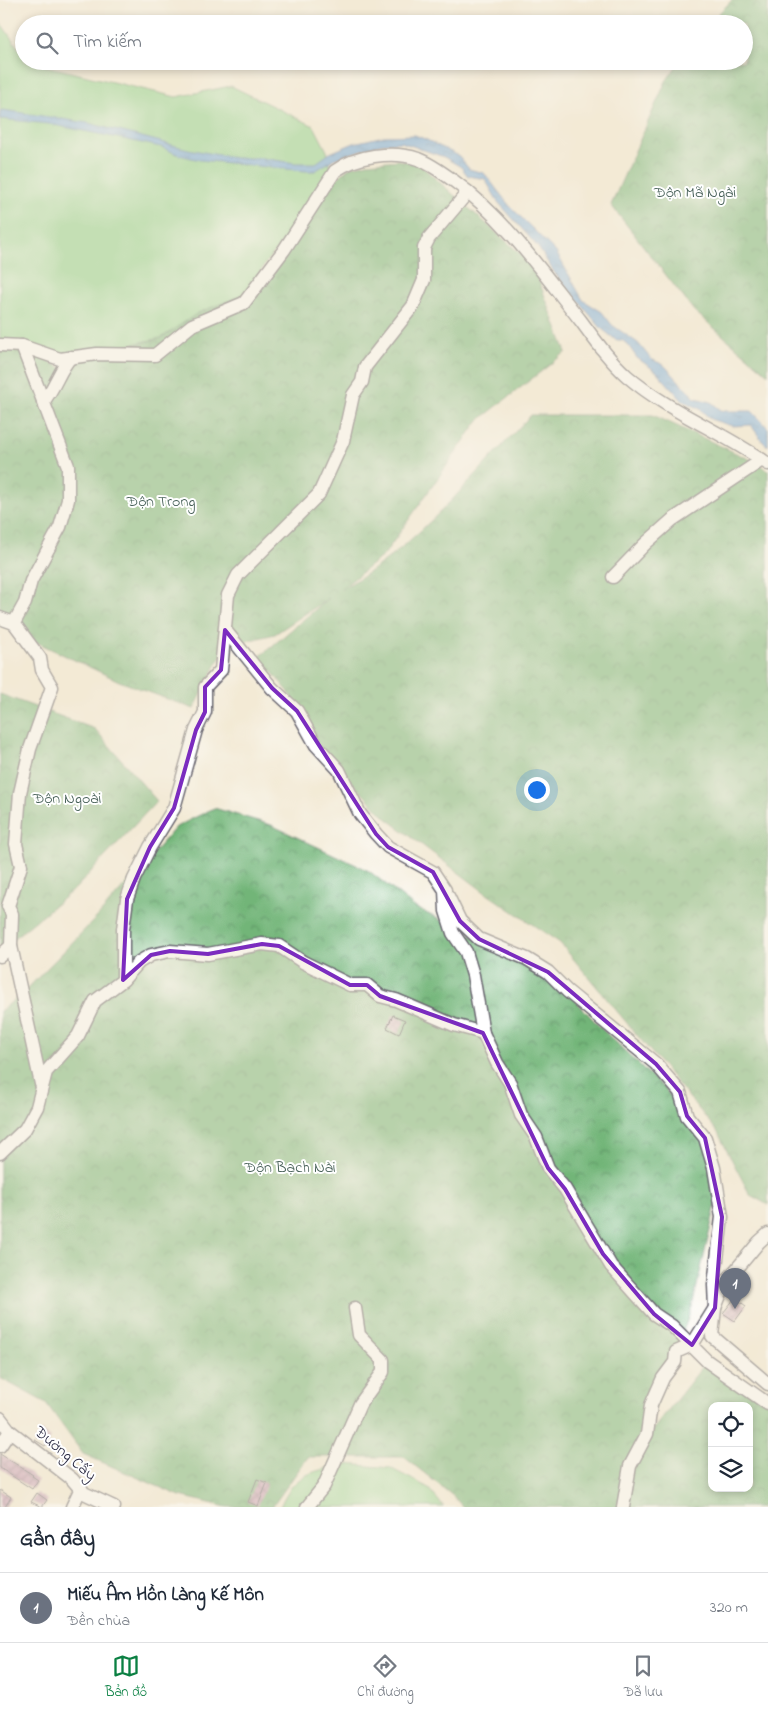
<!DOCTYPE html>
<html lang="vi">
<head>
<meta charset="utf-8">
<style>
	:root { --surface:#fff; --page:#f2f2f3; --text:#1f2937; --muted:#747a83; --line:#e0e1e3; --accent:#0b8043 }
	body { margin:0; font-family:"Indie Flower",sans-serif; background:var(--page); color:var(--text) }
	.controls { position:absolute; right:15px; bottom:15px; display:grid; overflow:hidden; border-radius:10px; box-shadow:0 2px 8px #0003 }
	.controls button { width:45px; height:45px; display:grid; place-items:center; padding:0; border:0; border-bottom:1px solid var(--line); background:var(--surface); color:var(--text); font:25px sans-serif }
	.you { position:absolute; left:536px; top:789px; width:18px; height:18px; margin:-12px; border:4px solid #fff; border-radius:50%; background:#1a73e8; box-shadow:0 0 0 8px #1a73e833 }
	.badge { display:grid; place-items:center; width:32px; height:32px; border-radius:50%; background:var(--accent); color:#fff; font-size:16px; font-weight:700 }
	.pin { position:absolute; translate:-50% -41px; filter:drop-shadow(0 1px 2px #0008) }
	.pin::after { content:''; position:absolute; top:26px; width:18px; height:15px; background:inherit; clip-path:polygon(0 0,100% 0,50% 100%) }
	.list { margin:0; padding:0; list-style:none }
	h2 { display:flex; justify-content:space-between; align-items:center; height:65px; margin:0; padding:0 20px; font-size:21px }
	h2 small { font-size:16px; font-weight:400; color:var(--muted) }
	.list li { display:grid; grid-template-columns:32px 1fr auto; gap:15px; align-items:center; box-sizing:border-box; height:70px; padding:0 20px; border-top:1px solid var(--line) }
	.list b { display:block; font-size:19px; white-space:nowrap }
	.list p { margin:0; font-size:16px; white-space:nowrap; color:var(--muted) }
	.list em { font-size:16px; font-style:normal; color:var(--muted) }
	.icon { flex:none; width:28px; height:28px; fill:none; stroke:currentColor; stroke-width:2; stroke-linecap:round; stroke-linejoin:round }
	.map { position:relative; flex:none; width:768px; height:1507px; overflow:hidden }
	.search { position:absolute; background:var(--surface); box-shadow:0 2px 8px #0003; left:15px; right:15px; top:15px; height:55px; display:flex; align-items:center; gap:12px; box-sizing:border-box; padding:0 18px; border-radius:28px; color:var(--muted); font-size:19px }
	.sheet { height:135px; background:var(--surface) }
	nav { display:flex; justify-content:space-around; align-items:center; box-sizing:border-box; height:70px; border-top:1px solid var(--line); background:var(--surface); font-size:14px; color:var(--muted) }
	nav a { display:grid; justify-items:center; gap:2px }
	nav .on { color:var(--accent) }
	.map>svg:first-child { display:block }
	.grass { fill:#8dd38d; stroke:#587a64 }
	.forest { fill:url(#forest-crowns); stroke:#4a6c5a; fill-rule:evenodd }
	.water { fill:url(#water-ripples); stroke:#48648c }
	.building { fill:url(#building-cross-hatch) }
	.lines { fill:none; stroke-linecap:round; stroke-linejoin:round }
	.minor-casing { stroke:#6b6871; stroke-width:15 }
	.minor { stroke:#fff; stroke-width:12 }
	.marked { fill:none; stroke:#7b2cbf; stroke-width:4; stroke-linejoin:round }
	.labels { text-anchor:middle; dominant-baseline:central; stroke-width:4; stroke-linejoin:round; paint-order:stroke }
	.park-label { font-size:16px; fill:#476058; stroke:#fff }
	.street-label { font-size:16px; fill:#22223b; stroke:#fff }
</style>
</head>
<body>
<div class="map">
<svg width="768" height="1507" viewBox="0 0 768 1507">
	<defs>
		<pattern id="forest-crowns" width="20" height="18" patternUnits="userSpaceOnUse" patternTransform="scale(1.25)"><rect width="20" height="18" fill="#72b578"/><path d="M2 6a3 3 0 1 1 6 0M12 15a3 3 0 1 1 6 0" fill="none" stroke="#5d9364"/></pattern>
		<pattern id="water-ripples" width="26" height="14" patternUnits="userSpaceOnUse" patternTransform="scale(1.25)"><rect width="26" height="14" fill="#6da6dc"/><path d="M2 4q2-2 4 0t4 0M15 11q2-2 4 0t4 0" fill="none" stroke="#5987b4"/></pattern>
		<pattern id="building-cross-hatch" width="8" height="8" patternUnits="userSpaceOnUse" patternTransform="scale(1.25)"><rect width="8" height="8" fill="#c79bb7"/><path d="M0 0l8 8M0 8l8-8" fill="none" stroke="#a17e96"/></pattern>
	</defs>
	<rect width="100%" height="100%" fill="#fff"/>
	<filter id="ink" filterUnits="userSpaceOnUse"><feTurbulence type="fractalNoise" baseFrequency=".02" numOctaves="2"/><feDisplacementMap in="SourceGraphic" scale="10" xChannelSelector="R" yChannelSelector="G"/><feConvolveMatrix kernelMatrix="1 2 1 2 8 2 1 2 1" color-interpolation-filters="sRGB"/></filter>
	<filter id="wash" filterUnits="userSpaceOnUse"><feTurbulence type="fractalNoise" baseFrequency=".0096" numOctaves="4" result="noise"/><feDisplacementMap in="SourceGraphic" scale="20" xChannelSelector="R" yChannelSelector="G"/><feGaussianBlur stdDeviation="1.12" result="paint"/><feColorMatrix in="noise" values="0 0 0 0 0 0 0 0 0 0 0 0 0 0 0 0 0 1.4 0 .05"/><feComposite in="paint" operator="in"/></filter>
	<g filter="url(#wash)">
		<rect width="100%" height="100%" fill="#f3ead5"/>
		<g class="grass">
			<polygon points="0,22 24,56 24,61 176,97 231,86 314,126 327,151 333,182 267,261 247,293 161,338 60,359 0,348"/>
			<path d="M347 1464 390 1468 427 1487 444 1507H280C294 1472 315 1471 347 1464Z"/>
		</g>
		<g class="forest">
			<polygon points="732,0 768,0 768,374 694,311 611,205 666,81 680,61 744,61 744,24 708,24"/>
			<path d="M398 160 419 164 533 265 566 352 478 421 384 555 341 589C416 549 472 476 531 415H653L760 464 768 471V1205L750 1195 717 1131 560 943 487 894 386 818 316 745 288 691 259 657 329 598 275 634 226 646 194 709 119 681 0 625V345L22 346 61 368 97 354 161 338 198 313 265 286 333 182 350 167 367 163Z"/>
			<polygon points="0,694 95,729 157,801 77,887 0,950"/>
			<path d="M214 808 271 825 369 871 416 908 490 945 567 991 601 1028 665 1089 705 1138 720 1187 692 1307 643 1442 707 1361 768 1402V1507H463L453 1496 404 1457H308L272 1507H227L180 1496 83 1454 46 1403 0 1378V1011L22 994 99 915 176 827ZM712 1406H749V1488H712Z"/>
		</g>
		<polygon class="water" points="3,110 88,123 188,149 235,158 261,158 295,163 316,163 330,153 354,143 384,136 415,135 427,140 459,156 469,169 484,173 509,205 556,252 583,300 602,312 612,325 638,343 651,359 664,365 695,398 711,402 722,411 752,411 768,428 768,446 763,442 751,425 732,426 710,419 700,409 682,400 656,371 637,358 628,345 622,340 616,340 602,329 556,275 538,247 498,202 485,179 468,176 461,167 444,157 401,142 380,144 334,159 315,171 305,171 200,160 179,155 161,147 104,135 49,124 0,119 0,111"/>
		<g id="blocks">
			<g class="building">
				<polygon points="393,1015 405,1020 399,1034 387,1028"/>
				<polygon points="735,1298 746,1306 735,1321 723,1313"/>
				<polygon points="41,1431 51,1438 45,1446 35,1440"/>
				<polygon points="0,1454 33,1475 32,1476 38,1480 32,1489 0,1468"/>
				<polygon points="257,1479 267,1483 258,1506 248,1502"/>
				<polygon points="0,1490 11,1497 5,1507 0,1507"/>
				<polygon points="37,1493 47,1500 42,1507 31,1502"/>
			</g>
		</g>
	</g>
	<g filter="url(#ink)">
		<use href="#blocks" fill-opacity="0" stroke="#6b6871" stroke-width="1"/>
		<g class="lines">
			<g class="minor-casing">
				<g id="minor">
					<path d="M0 345 22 346 60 359 97 354 155 355 192 325 244 303 284 250 335 171C346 163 360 158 374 156 389 154 404 154 418 159 431 164 443 173 454 181 505 218 542 272 581 321 595 340 609 360 627 376 669 412 723 432 768 464"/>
					<path d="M43 402C55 388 59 370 71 357"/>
					<polyline points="613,577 645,544 672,520 762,460"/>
					<polyline points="0,618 14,623"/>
					<polyline points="225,630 272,688 297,711 316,745 339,770 360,814 376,834 388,847 433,872 445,890 446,911 453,933 466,952 473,975 483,1033 497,1063 510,1083 521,1115 536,1137 548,1168 565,1189 611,1266 654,1314 672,1326 707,1361 768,1404"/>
					<polyline points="448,896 460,921 479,939 527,959 548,972 567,991 656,1064 680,1092 687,1116 705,1138 714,1168 722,1217 714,1285 715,1308 712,1336 768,1384"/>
					<polyline points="11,946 41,1084"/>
					<polyline points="0,956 11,946 12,914 8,906 21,866 16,844 20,793 30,749 52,687 42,670 40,658 14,623 25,603 31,581 60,527 68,500 68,466 22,346"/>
					<polyline points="123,980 139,962 151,955 170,951 208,954 262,944 279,946 303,962 350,985 367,985 380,996 396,1000 454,1025 483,1033"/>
					<polyline points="0,1153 25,1129 37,1107 46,1072 78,1036 95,1001 123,980 123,929 127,899 134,879 150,847 174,808 196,730 205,712 205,687 221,670 228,595 238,575 319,494 343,441 353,395 362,382 365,367 413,306 424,280 424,248 429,238 468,192"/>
					<polyline points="0,1418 10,1431 72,1479 84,1493 114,1507"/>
					<polyline points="0,1446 10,1431"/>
					<polyline points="72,1507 81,1488"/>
					<polyline points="307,1507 324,1486 360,1404 383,1372 383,1360 359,1335 355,1308"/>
					<polyline points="623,1507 630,1466 647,1434 651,1405 663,1378 675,1362 676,1352 692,1345 715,1308 725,1283 759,1242 768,1234"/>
				</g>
			</g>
			<use href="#minor" class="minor"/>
		</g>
	</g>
	<path d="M0 0H768V1507H0ZM225 630 272 688 297 711 376 834 388 847 433 872 460 921 479 939 548 972 656 1064 680 1092 687 1116 705 1138 722 1217 715 1308 692 1345 654 1314 603 1254 565 1189 548 1168 483 1033 380 996 367 985H350L279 946 262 944 208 954 170 951 151 955 123 980 127 899 150 847 174 808 196 730 205 712V687L221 670Z" fill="#f3ead5" fill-opacity=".55" fill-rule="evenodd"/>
	<path class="marked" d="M225 630 272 688 297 711 376 834 388 847 433 872 460 921 479 939 548 972 656 1064 680 1092 687 1116 705 1138 722 1217 715 1308 692 1345 654 1314 603 1254 565 1189 548 1168 483 1033 380 996 367 985H350L279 946 262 944 208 954 170 951 151 955 123 980 127 899 150 847 174 808 196 730 205 712V687L221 670Z"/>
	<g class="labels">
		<g class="park-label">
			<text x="695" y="193">Độn Mã Ngài</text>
			<text x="161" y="502">Độn Trong</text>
			<text x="67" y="799">Độn Ngoài</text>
			<text x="290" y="1168">Độn Bạch Nài</text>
		</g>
		<g class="street-label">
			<text transform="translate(65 1454) rotate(40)">Đường Cấy</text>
		</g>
	</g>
</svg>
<div class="controls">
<button><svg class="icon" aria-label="locate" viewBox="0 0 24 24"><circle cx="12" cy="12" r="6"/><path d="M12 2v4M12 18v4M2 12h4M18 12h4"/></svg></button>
<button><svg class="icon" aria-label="layers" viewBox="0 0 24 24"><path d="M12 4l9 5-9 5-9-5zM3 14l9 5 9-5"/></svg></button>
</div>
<div class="you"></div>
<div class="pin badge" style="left:735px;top:1309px;background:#6b7280">1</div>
<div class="search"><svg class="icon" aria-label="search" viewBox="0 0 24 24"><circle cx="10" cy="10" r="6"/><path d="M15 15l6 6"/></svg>Tìm kiếm</div>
</div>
<section class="sheet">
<h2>Gần đây<small></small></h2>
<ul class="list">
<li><span class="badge" style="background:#6b7280">1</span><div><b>Miếu Âm Hồn Làng Kế Môn</b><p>Đền chùa</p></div><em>320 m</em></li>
</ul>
</section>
<nav>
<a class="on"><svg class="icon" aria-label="map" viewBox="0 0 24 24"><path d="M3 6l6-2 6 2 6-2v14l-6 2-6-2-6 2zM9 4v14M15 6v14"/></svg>Bản đồ</a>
<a><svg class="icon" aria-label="directions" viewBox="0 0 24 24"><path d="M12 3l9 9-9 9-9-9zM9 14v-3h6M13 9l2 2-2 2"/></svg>Chỉ đường</a>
<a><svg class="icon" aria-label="saved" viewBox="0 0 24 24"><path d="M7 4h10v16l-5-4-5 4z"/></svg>Đã lưu</a>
</nav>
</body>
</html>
